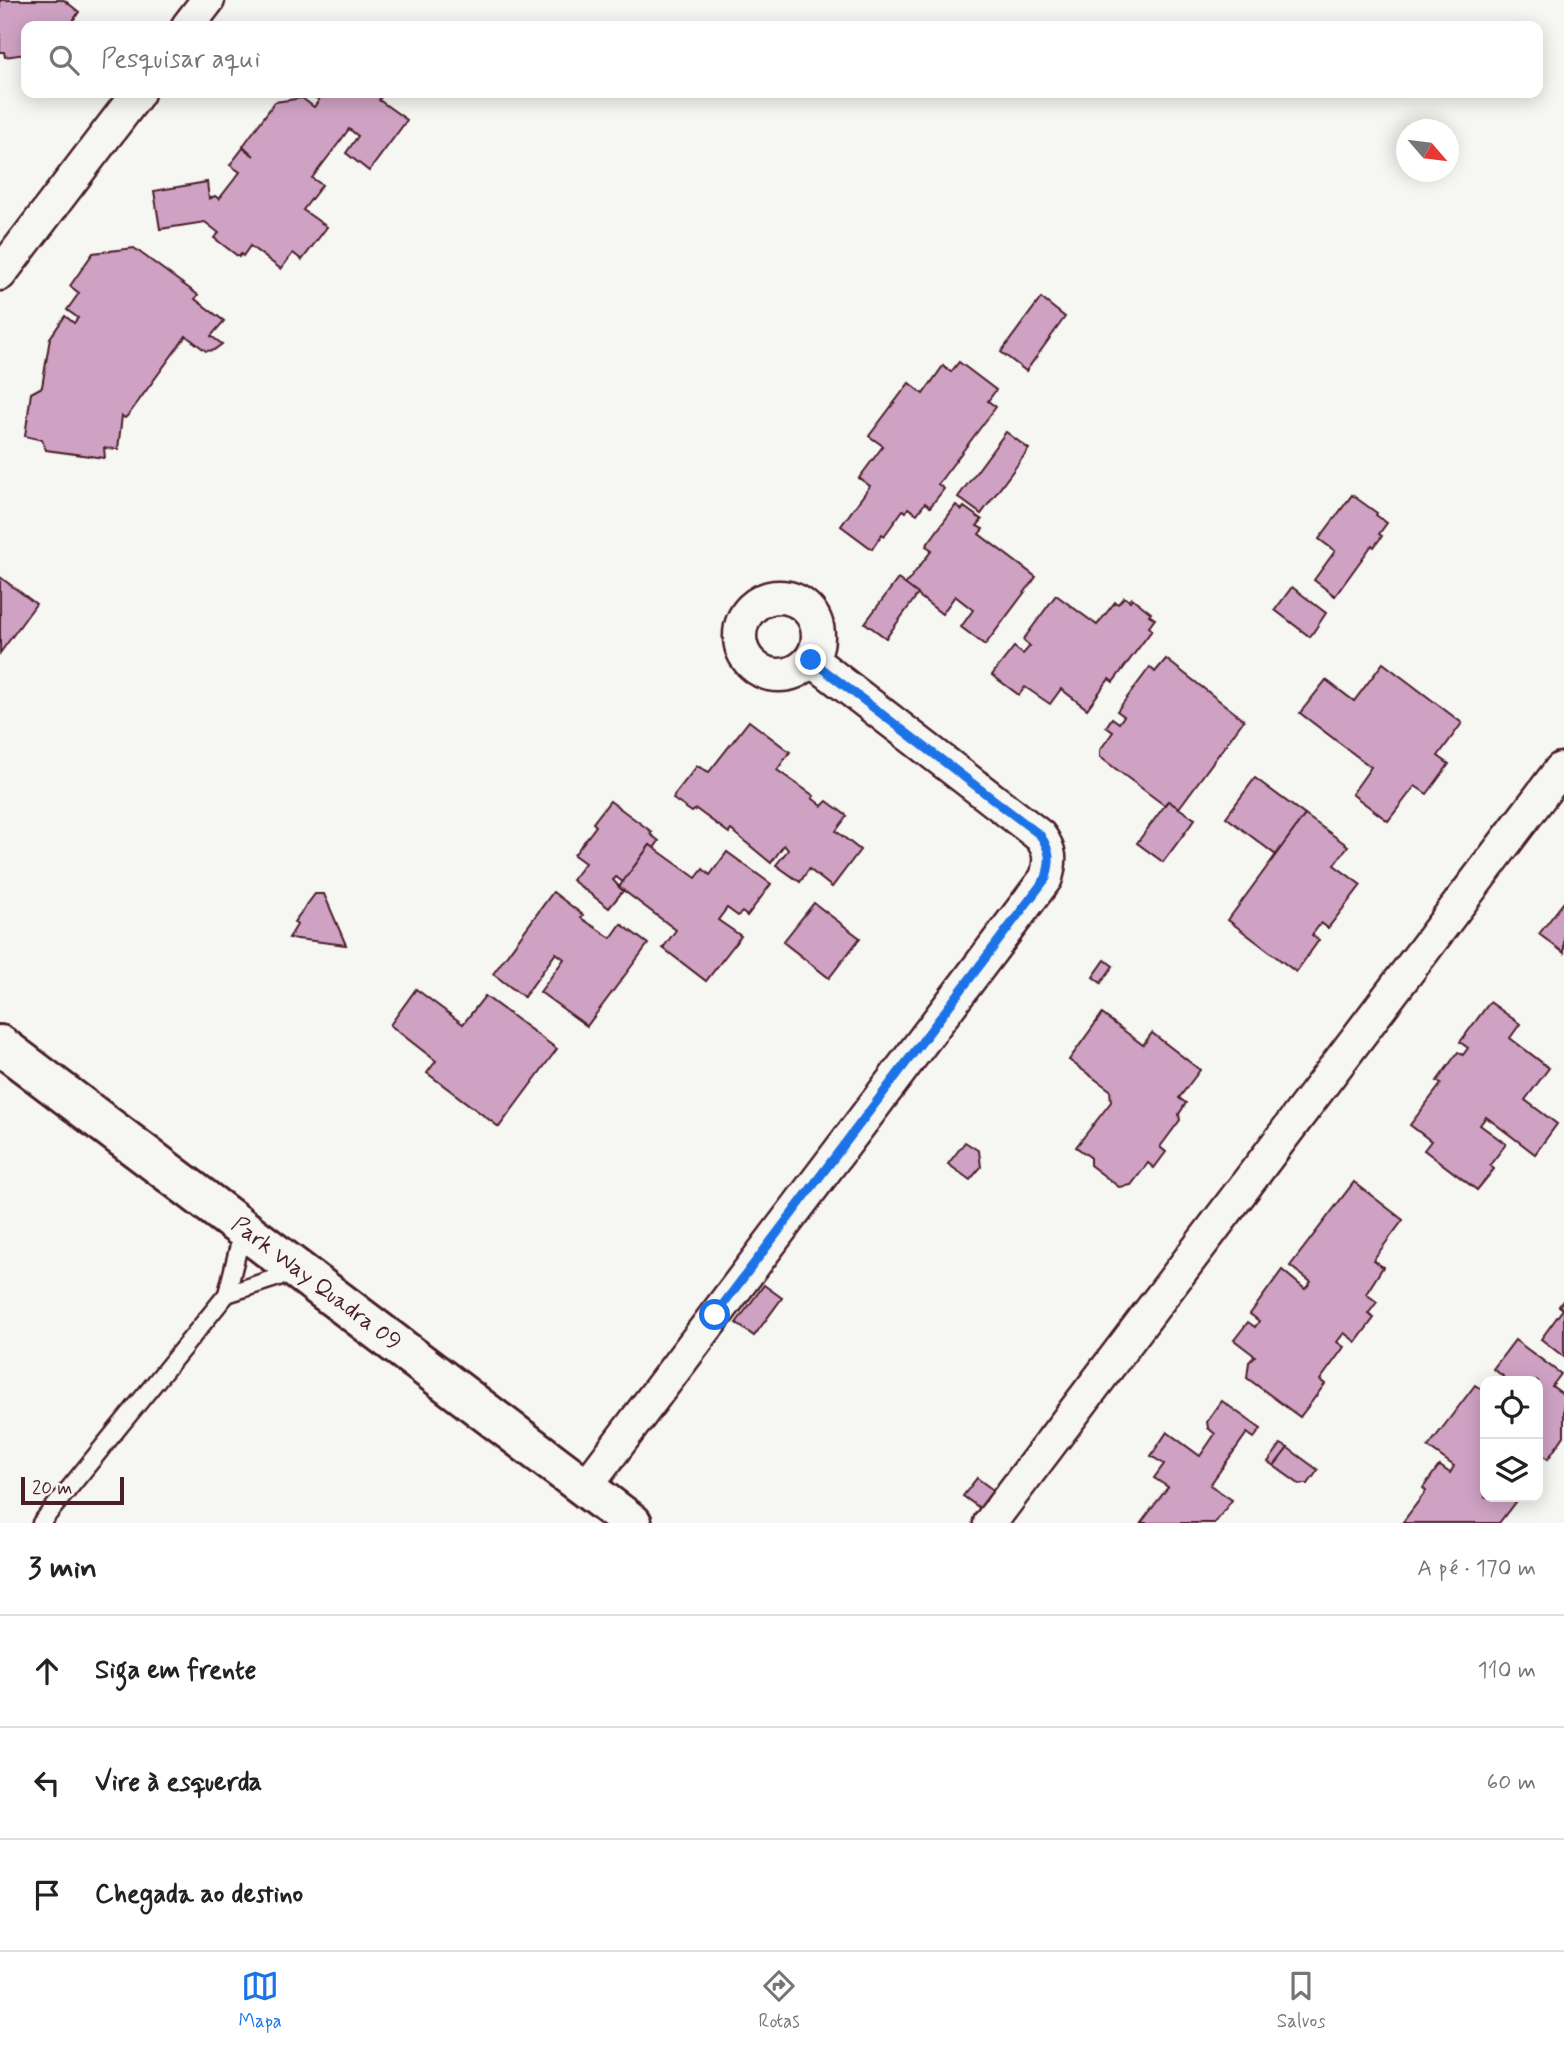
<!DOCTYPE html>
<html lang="pt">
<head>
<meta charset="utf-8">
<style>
	:root { --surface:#fff; --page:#f2f2f2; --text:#222; --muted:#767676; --line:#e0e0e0; --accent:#1a73e8 }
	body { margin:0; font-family:Mynerve,sans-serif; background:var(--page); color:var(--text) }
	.controls { position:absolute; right:21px; bottom:21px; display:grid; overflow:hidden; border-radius:14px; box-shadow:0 4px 18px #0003 }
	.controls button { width:63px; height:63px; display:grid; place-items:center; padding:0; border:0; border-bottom:2px solid var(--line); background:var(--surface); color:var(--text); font:35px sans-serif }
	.compass { position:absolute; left:1396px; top:119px; width:63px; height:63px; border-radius:50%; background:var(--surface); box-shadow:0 4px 18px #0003; rotate:118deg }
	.scale { position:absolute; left:21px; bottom:18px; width:103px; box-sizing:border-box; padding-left:7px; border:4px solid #4a1f2b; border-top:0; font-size:19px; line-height:24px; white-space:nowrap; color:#4a1f2b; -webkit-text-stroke:5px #f6f6f2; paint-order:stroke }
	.stop { position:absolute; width:21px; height:21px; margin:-16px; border:5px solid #1a73e8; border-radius:50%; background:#fff }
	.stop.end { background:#1a73e8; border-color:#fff; box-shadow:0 2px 7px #0008 }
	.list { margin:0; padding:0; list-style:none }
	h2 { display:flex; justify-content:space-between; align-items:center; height:91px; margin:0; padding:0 28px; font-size:30px }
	h2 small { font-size:23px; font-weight:400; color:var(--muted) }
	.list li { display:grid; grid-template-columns:46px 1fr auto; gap:21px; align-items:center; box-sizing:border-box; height:112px; padding:0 28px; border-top:2px solid var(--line) }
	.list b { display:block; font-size:26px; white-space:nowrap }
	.list em { font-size:23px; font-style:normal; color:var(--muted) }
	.icon { flex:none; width:38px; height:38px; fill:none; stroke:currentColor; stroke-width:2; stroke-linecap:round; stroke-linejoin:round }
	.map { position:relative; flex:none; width:1564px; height:1523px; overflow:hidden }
	.search { position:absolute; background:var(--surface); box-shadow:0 4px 18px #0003; left:21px; right:21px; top:21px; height:77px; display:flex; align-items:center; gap:18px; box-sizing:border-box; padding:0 24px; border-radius:14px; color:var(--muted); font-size:26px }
	.sheet { height:427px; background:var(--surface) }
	nav { display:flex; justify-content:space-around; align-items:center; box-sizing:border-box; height:98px; border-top:2px solid var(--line); background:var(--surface); font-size:19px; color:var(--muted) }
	nav a { display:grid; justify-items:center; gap:4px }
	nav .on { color:var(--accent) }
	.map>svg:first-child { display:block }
	.building { fill:#cfa2c3; stroke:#4a1f2b; stroke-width:2 }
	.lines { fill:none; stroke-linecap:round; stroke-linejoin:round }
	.lane-casing { stroke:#4a1f2b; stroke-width:21 }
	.street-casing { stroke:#4a1f2b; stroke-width:37 }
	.secondary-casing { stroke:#4a1f2b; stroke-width:44 }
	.lane { stroke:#f6f6f2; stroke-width:16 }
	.street { stroke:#f6f6f2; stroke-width:32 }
	.secondary { stroke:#f6f6f2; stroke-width:38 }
	.route { stroke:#1a73e8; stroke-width:9 }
	.labels { text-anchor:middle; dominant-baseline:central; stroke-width:5; stroke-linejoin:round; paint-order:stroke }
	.street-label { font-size:23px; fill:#4a1f2b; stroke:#f6f6f2 }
</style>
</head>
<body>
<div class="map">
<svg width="1564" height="1523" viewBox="0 0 1564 1523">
	<rect width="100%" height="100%" fill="#f6f6f2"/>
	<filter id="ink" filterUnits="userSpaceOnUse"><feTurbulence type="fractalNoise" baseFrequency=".0143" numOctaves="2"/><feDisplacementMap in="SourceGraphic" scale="14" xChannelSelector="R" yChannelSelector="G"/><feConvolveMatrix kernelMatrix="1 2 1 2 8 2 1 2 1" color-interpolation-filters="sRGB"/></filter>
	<g filter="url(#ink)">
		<g class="building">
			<polygon points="0,0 64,0 79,12 69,26 26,26 26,54 5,57 4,52 0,52"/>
			<polygon points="315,93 379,93 382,95 379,100 407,120 369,171 346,153 358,136 349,129 341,140 312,178 322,185 303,210 327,227 302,260 293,253 281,269 250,246 243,256 241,254 239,257 214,238 219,233 205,222 160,229 154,191 207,182 209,199 215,196 219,199 240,172 230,165 243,148 254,156 243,146 275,102 302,98 314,107 319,100 314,97"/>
			<polygon points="134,248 198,295 195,299 224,321 211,336 222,344 214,350 206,351 186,336 129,414 125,418 122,416 118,449 104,448 105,458 46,450 42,440 25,436 31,393 42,387 50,338 65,316 74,323 78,318 67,310 79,293 70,286 93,253"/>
			<polygon points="1041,298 1065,317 1026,371 1001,352"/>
			<polygon points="959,362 996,390 988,401 996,407 938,484 944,489 930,507 925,503 917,514 908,508 906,512 903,510 884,536 882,534 872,549 841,526 870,486 859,478 883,446 869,436 909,383 923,394 943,366 951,372"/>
			<polygon points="1006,432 1029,449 981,514 958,497"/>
			<polygon points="1352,495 1377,513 1376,515 1387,523 1379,534 1382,536 1374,547 1372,545 1335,596 1314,580 1335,551 1319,539"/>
			<polygon points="956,505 962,510 964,507 982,520 977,526 983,529 979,534 1036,577 985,645 961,627 973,610 955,596 942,614 905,585 932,550 926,546"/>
			<polygon points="0,577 36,604 0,653"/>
			<polygon points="898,579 918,594 886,638 865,623"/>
			<polygon points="1292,587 1326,613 1310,637 1275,610"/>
			<polygon points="1056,595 1097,625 1115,602 1118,604 1124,597 1130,601 1132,598 1151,613 1149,615 1155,619 1149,627 1152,630 1113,682 1109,679 1087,709 1061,689 1050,704 1025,687 1019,695 992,675 1014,647 1023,654 1030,646 1023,640"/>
			<polygon points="1166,659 1244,720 1179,808 1168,801 1164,805 1100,757 1100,750 1113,732 1106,727 1112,718 1119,723 1124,716 1117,711 1150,667 1155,672"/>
			<polygon points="1383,663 1462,723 1438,756 1449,764 1427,794 1415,786 1388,821 1352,794 1371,767 1300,713 1326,680 1354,701"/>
			<polygon points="749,721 790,752 777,770 814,796 812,798 822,806 827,801 847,816 836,831 860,850 832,887 809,869 800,882 776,865 788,850 784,845 771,863 731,830 729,833 696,809 692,812 673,799 675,794 697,766 709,772"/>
			<polygon points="1255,778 1305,815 1276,855 1226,817"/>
			<polygon points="610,801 652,832 650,834 659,841 654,848 650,845 623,882 616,877 613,880 623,891 609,908 572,880 585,863 574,855 596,826 593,823"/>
			<polygon points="1168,801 1195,819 1163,862 1137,843"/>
			<polygon points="1305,815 1348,846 1334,865 1361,885 1328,928 1321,923 1312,935 1319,940 1296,972 1228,920"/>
			<polygon points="650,845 696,878 703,869 710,875 727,852 771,884 747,916 742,912 738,916 727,908 718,920 741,936 706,981 663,948 676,930 619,887"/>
			<polygon points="553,892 583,915 581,918 611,938 621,924 648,944 587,1026 540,992 564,959 556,953 524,997 493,974"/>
			<polygon points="315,894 324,894 346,945 289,938 297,925 294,922"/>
			<polygon points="1564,902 1564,953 1539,934"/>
			<polygon points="814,903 860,938 829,978 783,942"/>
			<polygon points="1105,960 1113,966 1101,983 1093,977"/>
			<polygon points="416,989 463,1024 485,996 557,1049 499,1127 427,1073 436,1061 390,1025"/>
			<polygon points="1490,1002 1520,1024 1510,1038 1549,1068 1525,1100 1557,1124 1535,1154 1486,1117 1480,1125 1506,1144 1490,1165 1494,1169 1477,1190 1424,1150 1431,1141 1410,1125 1441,1084 1437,1081 1458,1052 1463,1055 1468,1048 1460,1042"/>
			<polygon points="1102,1014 1143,1045 1152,1033 1200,1070 1179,1098 1186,1103 1179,1114 1180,1120 1160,1147 1166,1152 1154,1168 1148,1163 1131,1185 1119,1187 1090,1165 1090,1157 1076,1147 1111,1102 1110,1090 1069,1060"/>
			<polygon points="965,1142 979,1151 981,1167 970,1180 948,1164"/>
			<polygon points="1354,1182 1403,1220 1373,1260 1383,1267 1366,1294 1377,1302 1368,1314 1374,1318 1356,1342 1344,1333 1337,1342 1344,1347 1320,1380 1325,1384 1300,1417 1247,1378 1249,1362 1255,1356 1234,1340 1248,1322 1255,1327 1259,1321 1250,1314 1282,1270 1305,1289 1311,1282 1290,1266"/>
			<polygon points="764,1285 782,1298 754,1336 736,1323"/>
			<polygon points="1564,1299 1564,1357 1541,1339 1563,1309 1559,1306"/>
			<polygon points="1515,1340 1561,1374 1552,1386 1564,1395 1564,1436 1548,1459 1541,1454 1538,1457 1538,1381 1500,1381 1503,1376 1493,1369"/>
			<polygon points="1475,1385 1485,1392 1485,1497 1519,1497 1499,1523 1405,1523 1403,1522 1426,1491 1423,1488 1438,1467 1440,1466 1450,1473 1454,1466 1428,1447"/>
			<polygon points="1222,1401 1261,1429 1254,1438 1247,1433 1210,1485 1232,1500 1215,1523 1141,1523 1168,1487 1154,1478 1164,1464 1151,1456 1167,1432 1200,1456 1215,1434 1208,1428 1207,1422"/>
			<polygon points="1281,1444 1288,1448 1274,1466 1268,1462"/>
			<polygon points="1288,1448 1318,1470 1308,1484 1299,1484 1274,1466"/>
			<polygon points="977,1478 997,1493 984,1511 963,1496"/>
		</g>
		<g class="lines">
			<g class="lane-casing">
				<g id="lane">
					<polyline points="227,1294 294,1272"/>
					<polyline points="41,1523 227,1294 243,1229"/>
				</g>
			</g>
			<g class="street-casing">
				<g id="street">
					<polyline points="188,26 208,0"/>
					<polyline points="0,274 138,93"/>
					<circle cx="779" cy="636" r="39"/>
					<path d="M585 1488 1046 878C1051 860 1051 851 1040 836L812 660"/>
					<polyline points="990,1523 1561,769"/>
				</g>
			</g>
			<g class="secondary-casing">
				<polyline id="secondary" points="0,1045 632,1523"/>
			</g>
			<use href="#lane" class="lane"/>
			<use href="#street" class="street"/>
			<use href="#secondary" class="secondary"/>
		</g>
	</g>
	<g class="lines" filter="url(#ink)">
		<path class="route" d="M715 1315 1046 878C1051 860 1051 851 1040 835L811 660"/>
	</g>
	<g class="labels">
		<g class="street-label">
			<text transform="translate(316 1284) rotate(37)">Park Way Quadra 09</text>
		</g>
	</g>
</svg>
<div class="controls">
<button><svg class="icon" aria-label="locate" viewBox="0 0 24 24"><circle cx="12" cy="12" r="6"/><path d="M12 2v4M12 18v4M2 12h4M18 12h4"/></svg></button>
<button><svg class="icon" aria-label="layers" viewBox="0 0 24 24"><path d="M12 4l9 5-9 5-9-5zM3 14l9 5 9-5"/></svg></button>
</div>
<svg class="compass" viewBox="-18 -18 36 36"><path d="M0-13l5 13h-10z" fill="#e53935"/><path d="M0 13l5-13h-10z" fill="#767676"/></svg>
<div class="scale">20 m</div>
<div class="stop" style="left:715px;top:1315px"></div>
<div class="stop end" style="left:811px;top:660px"></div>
<div class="search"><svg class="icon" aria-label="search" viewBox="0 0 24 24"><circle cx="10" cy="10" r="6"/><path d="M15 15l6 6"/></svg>Pesquisar aqui</div>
</div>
<section class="sheet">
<h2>3 min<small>A pé · 170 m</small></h2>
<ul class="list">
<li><svg class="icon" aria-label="ahead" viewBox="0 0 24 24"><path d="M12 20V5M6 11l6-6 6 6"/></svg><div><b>Siga em frente</b></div><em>110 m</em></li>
<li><svg class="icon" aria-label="left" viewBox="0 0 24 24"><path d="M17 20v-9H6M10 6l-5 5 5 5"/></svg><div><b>Vire à esquerda</b></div><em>60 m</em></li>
<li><svg class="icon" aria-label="arrive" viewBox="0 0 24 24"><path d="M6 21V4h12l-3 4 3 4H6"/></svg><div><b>Chegada ao destino</b></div></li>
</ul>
</section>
<nav>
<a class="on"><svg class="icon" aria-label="map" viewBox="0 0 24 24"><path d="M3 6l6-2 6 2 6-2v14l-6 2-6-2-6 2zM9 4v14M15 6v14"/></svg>Mapa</a>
<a><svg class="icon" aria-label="directions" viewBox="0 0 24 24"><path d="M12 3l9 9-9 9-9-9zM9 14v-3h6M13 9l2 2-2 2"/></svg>Rotas</a>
<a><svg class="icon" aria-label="saved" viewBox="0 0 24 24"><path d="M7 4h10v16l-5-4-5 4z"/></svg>Salvos</a>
</nav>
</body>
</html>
